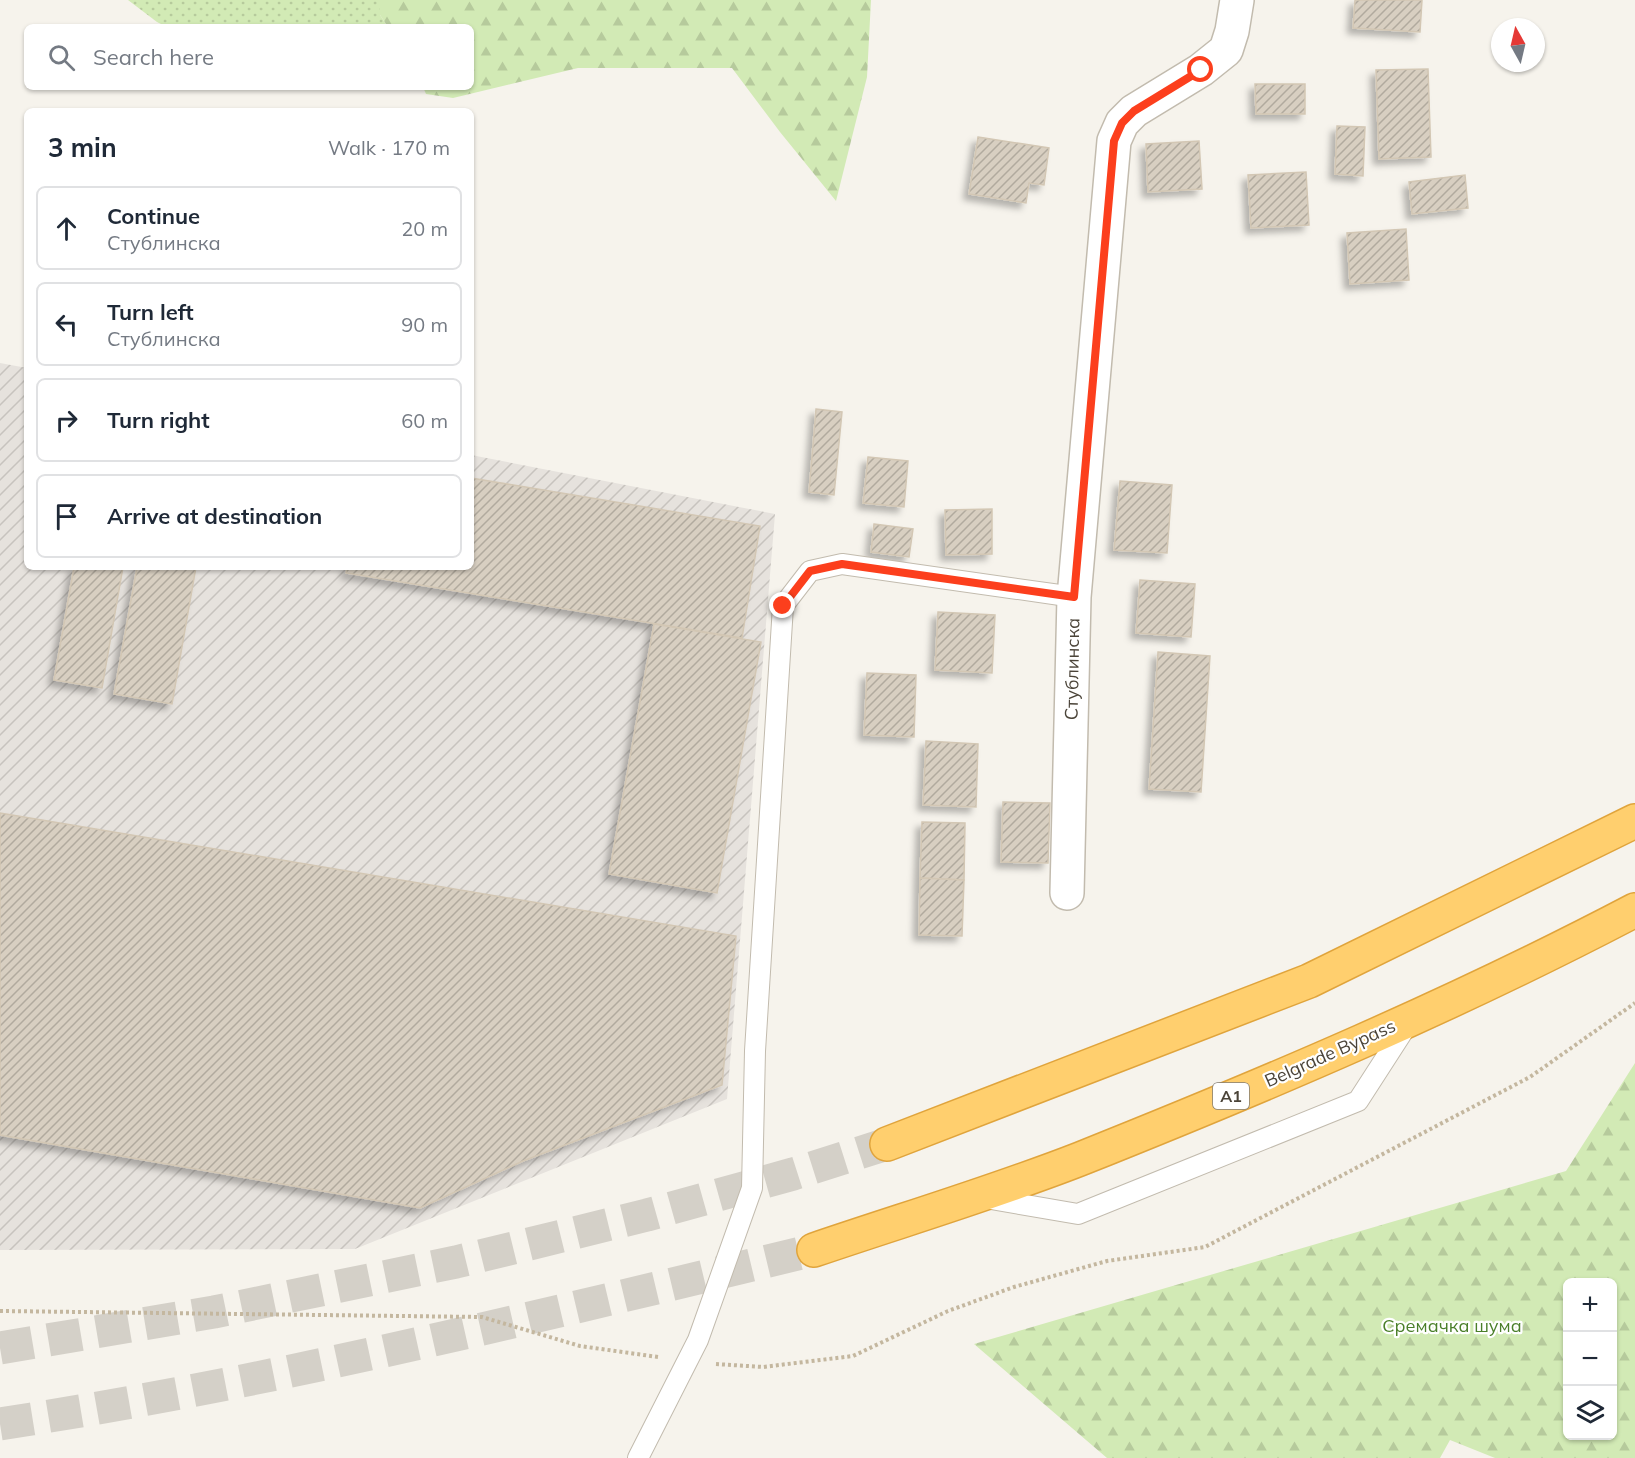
<!DOCTYPE html>
<html lang="en">
<head>
<meta charset="utf-8">
<style>
	:root { --surface:#fff; --page:#f2f2f3; --text:#1f2937; --muted:#747a83; --line:#e0e1e3 }
	body { margin:0; font-family:Mulish,sans-serif; background:var(--page); color:var(--text) }
	.controls { position:absolute; right:18px; bottom:18px; display:grid; overflow:hidden; border-radius:9px; box-shadow:0 2px 4px #0004 }
	.controls button { width:54px; height:54px; display:grid; place-items:center; padding:0; border:0; border-bottom:2px solid var(--line); background:var(--surface); color:var(--text); font:30px sans-serif }
	.compass { position:absolute; left:1491px; top:18px; width:54px; height:54px; border-radius:50%; background:var(--surface); box-shadow:0 2px 4px #0004; rotate:352deg }
	.stop { position:absolute; width:18px; height:18px; margin:-14px; border:4px solid #fc3f1d; border-radius:50%; background:#fff }
	.stop.end { background:#fc3f1d; border-color:#fff; box-shadow:0 2px 6px #0008 }
	.list { margin:0; padding:0; list-style:none }
	h2 { display:flex; justify-content:space-between; align-items:center; height:78px; margin:0; padding:0 24px; font-size:26px }
	h2 small { font-size:20px; font-weight:400; color:var(--muted) }
	.list li { display:grid; grid-template-columns:39px 1fr auto; gap:18px; align-items:center; box-sizing:border-box; height:84px; margin:0 12px 12px; padding:0 12px; border:2px solid var(--line); border-radius:9px }
	.list b { display:block; font-size:22px; white-space:nowrap }
	.list p { margin:0; font-size:20px; white-space:nowrap; color:var(--muted) }
	.list em { font-size:20px; font-style:normal; color:var(--muted) }
	.icon { flex:none; width:33px; height:33px; fill:none; stroke:currentColor; stroke-width:2; stroke-linecap:round; stroke-linejoin:round }
	.map { position:relative; flex:none; width:1635px; height:1458px; overflow:hidden }
	.search { position:absolute; background:var(--surface); box-shadow:0 2px 4px #0004; left:24px; top:24px; width:450px; height:66px; display:flex; align-items:center; gap:15px; box-sizing:border-box; padding:0 21px; border-radius:9px; color:var(--muted); font-size:22px }
	.panel { position:absolute; background:var(--surface); box-shadow:0 2px 4px #0004; left:24px; top:108px; width:450px; height:462px; border-radius:9px }
	.map>svg:first-child { display:block }
	.industrial { fill:url(#industrial-furrows) }
	.grass { fill:url(#grass-dots) }
	.forest { fill:url(#forest-firs); fill-rule:evenodd }
	.building { fill:url(#building-hatch); stroke:#d3c7b4; stroke-width:1.5; filter:url(#shadow) }
	.lines { fill:none; stroke-linecap:round; stroke-linejoin:round }
	.motorway-tunnel { stroke:#d4d0c8; stroke-width:33; stroke-dasharray:33 16; stroke-linecap:butt }
	.service-casing { stroke:#c2bbae; stroke-width:22 }
	.minor-casing { stroke:#c2bbae; stroke-width:36 }
	.motorway-casing { stroke:#e0a43c; stroke-width:36 }
	.path { stroke:#c4b79f; stroke-width:4; stroke-dasharray:3 3; stroke-linecap:butt }
	.service { stroke:#fff; stroke-width:20 }
	.minor { stroke:#fff; stroke-width:33 }
	.motorway { stroke:#ffcf6e; stroke-width:33 }
	.route { stroke:#fc3f1d; stroke-width:8 }
	.labels { text-anchor:middle; dominant-baseline:central; stroke-width:4.5; stroke-linejoin:round; paint-order:stroke }
	.shield { fill:#fff; stroke:#817c74; stroke-width:1.5 }
	.shield-label { font-size:16px; font-weight:bold; fill:#4b4439 }
	.street-label { font-size:18px; fill:#4b4439; stroke:#fff }
	.park-label { font-size:18px; fill:#4a7f2a; stroke:#fff }
</style>
</head>
<body>
<div class="map">
<svg width="1635" height="1458" viewBox="0 0 1635 1458">
	<defs>
		<pattern id="industrial-furrows" width="10" height="10" patternUnits="userSpaceOnUse" patternTransform="scale(1.5)"><rect width="10" height="10" fill="#e6e2dd"/><path d="M-1 1l2-2M0 10L10 0M9 11l2-2" fill="none" stroke="#c7c3be"/></pattern>
		<pattern id="grass-dots" width="8" height="8" patternUnits="userSpaceOnUse" patternTransform="scale(1.5)"><rect width="8" height="8" fill="#d2eab5"/><path d="M2 2h.1M6 6h.1" fill="none" stroke="#b6ca9c" stroke-width="1.8" stroke-linecap="round"/></pattern>
		<pattern id="forest-firs" width="22" height="20" patternUnits="userSpaceOnUse" patternTransform="scale(1.5)"><rect width="22" height="20" fill="#d2eab5"/><path d="M5 1l3.5 6h-7zM16 11l3.5 6h-7z" fill="#b6ca9c"/></pattern>
		<pattern id="building-hatch" width="6" height="6" patternUnits="userSpaceOnUse" patternTransform="scale(1.5)"><rect width="6" height="6" fill="#d8cfc1"/><path d="M-1 1l2-2M0 6l6-6M5 7l2-2" fill="none" stroke="#b1aa9e"/></pattern>
		<filter id="shadow"><feDropShadow dx="-5.5" dy="5.5" stdDeviation="3" flood-color="#0004"/></filter>
	</defs>
	<rect width="100%" height="100%" fill="#f6f3ec"/>
	<polygon class="industrial" points="0,363 27,368 27,567 471,567 471,455 775,514 727,1099 355,1249 0,1250"/>
	<polygon class="grass" points="128,0 380,0 380,15 388,27 167,27 157,22"/>
	<g class="forest">
		<polygon points="380,0 871,0 867,77 836,201 780,132 732,68 578,68 453,98 426,94 423,87 471,87 471,27 388,27 380,15"/>
		<path d="M1635 1063V1458H1495L1450 1440 1440 1458H1107L974 1344 1566 1171ZM1568 1282H1612V1436H1568Z"/>
	</g>
	<g class="building">
		<polygon points="1355,0 1422,0 1420,32 1353,28"/>
		<polygon points="1428,69 1431,157 1379,159 1376,70"/>
		<polygon points="1255,84 1305,84 1305,114 1256,114"/>
		<polygon points="1337,126 1365,127 1363,176 1335,174"/>
		<polygon points="978,137 1049,148 1044,185 1029,183 1026,203 969,194"/>
		<polygon points="1199,141 1202,189 1148,192 1146,144"/>
		<polygon points="1306,172 1309,225 1251,228 1248,175"/>
		<polygon points="1465,175 1468,208 1412,214 1409,182"/>
		<polygon points="1406,229 1409,280 1350,284 1347,233"/>
		<polygon points="816,409 842,412 834,495 809,492"/>
		<polygon points="868,457 908,461 904,507 863,503"/>
		<polygon points="471,478 760,526 742,638 346,573 347,567 471,567"/>
		<polygon points="1120,481 1172,485 1167,553 1114,550"/>
		<polygon points="992,509 992,554 946,555 945,510"/>
		<polygon points="874,524 913,529 909,557 871,552"/>
		<polygon points="74,567 123,567 102,688 54,680"/>
		<polygon points="137,567 196,567 172,704 114,694"/>
		<polygon points="1140,580 1195,584 1191,637 1136,633"/>
		<polygon points="938,612 995,615 992,673 935,670"/>
		<polygon points="654,624 761,642 717,893 609,874"/>
		<polygon points="1158,652 1210,656 1201,792 1149,789"/>
		<polygon points="867,673 916,675 914,737 864,735"/>
		<polygon points="926,741 978,744 976,807 923,805"/>
		<polygon points="1003,802 1050,803 1048,863 1001,862"/>
		<polygon points="0,813 736,936 722,1085 523,1161 420,1208 0,1135"/>
		<polygon points="922,822 965,823 964,880 920,878"/>
		<polygon points="920,878 964,880 962,936 919,935"/>
	</g>
	<g class="lines">
		<g class="motorway-tunnel">
			<polyline points="0,1348 214,1312 456,1262 647,1215 793,1174 887,1144"/>
			<path d="M0 1424C274 1382 544 1315 814 1250"/>
		</g>
		<g class="service-casing">
			<g id="service">
				<polyline points="985,1198 1078,1214 1358,1101 1409,1022"/>
				<polyline points="638,1458 698,1340 752,1188 755,1051 783,606 810,571 842,564 1074,597"/>
			</g>
		</g>
		<g class="minor-casing">
			<polyline id="minor" points="1067,893 1074,597 1114,141 1122,123 1134,111 1201,70 1226,50 1232,31 1237,0"/>
		</g>
		<g class="motorway-casing">
			<g id="motorway">
				<polyline points="887,1144 1309,981 1635,821"/>
				<path d="M814 1250C902 1220 993 1193 1080 1159 1268 1084 1456 1004 1635 910"/>
			</g>
		</g>
		<g class="path">
			<polyline points="0,1311 482,1317 580,1346 658,1357"/>
			<polyline points="716,1364 763,1367 853,1356 948,1311 1014,1287 1107,1261 1205,1247 1530,1077 1635,1003"/>
		</g>
		<use href="#service" class="service"/>
		<use href="#minor" class="minor"/>
		<use href="#motorway" class="motorway"/>
	</g>
	<g class="lines">
		<polyline class="route" points="783,606 810,571 842,564 1074,597 1114,141 1122,123 1134,111 1201,70"/>
	</g>
	<g class="labels">
		<rect class="shield" x="1213" y="1083" width="36" height="26" rx="4.5"/>
		<g class="shield-label">
			<text x="1231" y="1096">A1</text>
		</g>
		<g class="street-label">
			<text transform="translate(1072 669) rotate(-89)">Стублинска</text>
			<text transform="translate(1330 1053) rotate(-24)">Belgrade Bypass</text>
		</g>
		<g class="park-label">
			<text x="1452" y="1325">Сремачка шума</text>
		</g>
	</g>
</svg>
<div class="controls">
<button>+</button>
<button>−</button>
<button><svg class="icon" aria-label="layers" viewBox="0 0 24 24"><path d="M12 4l9 5-9 5-9-5zM3 14l9 5 9-5"/></svg></button>
</div>
<svg class="compass" viewBox="-18 -18 36 36"><path d="M0-13l5 13h-10z" fill="#e53935"/><path d="M0 13l5-13h-10z" fill="#747a83"/></svg>
<div class="stop" style="left:1201px;top:70px"></div>
<div class="stop end" style="left:783px;top:606px"></div>
<div class="search"><svg class="icon" aria-label="search" viewBox="0 0 24 24"><circle cx="10" cy="10" r="6"/><path d="M15 15l6 6"/></svg>Search here</div>
<section class="panel">
<h2>3 min<small>Walk · 170 m</small></h2>
<ul class="list">
<li><svg class="icon" aria-label="ahead" viewBox="0 0 24 24"><path d="M12 20V5M6 11l6-6 6 6"/></svg><div><b>Continue</b><p>Стублинска</p></div><em>20 m</em></li>
<li><svg class="icon" aria-label="left" viewBox="0 0 24 24"><path d="M17 20v-9H6M10 6l-5 5 5 5"/></svg><div><b>Turn left</b><p>Стублинска</p></div><em>90 m</em></li>
<li><svg class="icon" aria-label="right" viewBox="0 0 24 24"><path d="M7 20v-9h11M14 6l5 5-5 5"/></svg><div><b>Turn right</b></div><em>60 m</em></li>
<li><svg class="icon" aria-label="arrive" viewBox="0 0 24 24"><path d="M6 21V4h12l-3 4 3 4H6"/></svg><div><b>Arrive at destination</b></div></li>
</ul>
</section>
</div>
</body>
</html>
